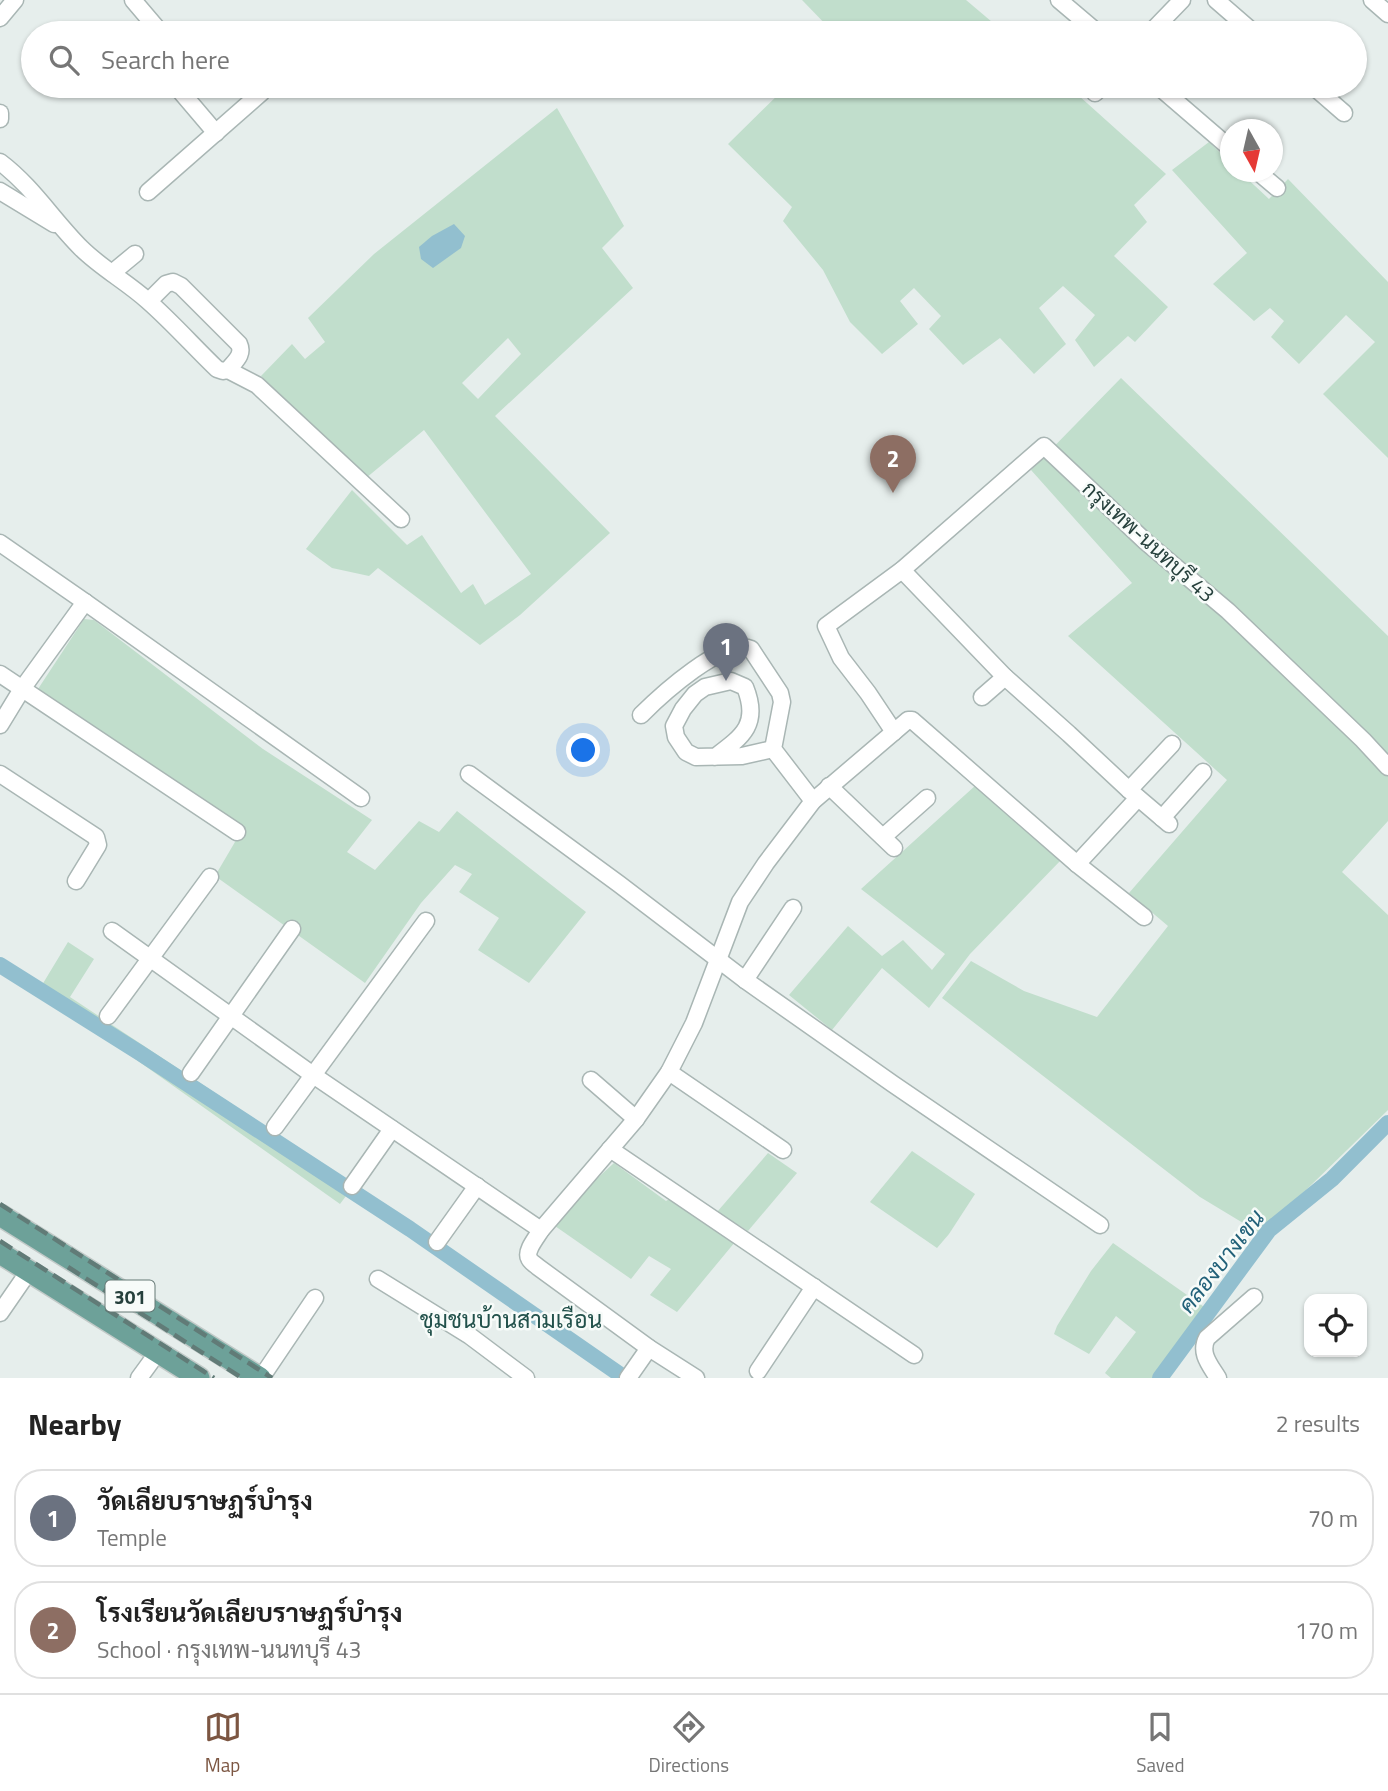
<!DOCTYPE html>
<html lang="en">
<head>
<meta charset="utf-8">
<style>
	:root { --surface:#fff; --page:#f6f6f6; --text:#222; --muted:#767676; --line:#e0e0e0; --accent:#7c5642 }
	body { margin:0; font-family:"Titillium Web",Sarabun,sans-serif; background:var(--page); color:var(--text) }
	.controls { position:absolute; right:21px; bottom:21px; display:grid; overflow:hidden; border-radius:14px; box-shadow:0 2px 5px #0004 }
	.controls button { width:63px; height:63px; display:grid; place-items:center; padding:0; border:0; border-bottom:2px solid var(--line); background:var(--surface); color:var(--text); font:35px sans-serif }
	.compass { position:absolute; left:1220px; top:119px; width:63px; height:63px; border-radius:50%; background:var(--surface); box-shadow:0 2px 5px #0004; rotate:172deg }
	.you { position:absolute; left:584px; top:751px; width:24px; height:24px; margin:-18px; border:5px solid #fff; border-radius:50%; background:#1a73e8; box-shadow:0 0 0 10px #1a73e833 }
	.badge { display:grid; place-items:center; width:46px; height:46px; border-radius:50%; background:var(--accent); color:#fff; font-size:23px; font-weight:700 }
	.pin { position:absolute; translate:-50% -58px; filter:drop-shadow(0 2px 4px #0008) }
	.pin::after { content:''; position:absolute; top:37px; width:24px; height:21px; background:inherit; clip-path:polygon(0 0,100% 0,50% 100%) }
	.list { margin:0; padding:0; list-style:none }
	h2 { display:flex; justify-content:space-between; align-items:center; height:91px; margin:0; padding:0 28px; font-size:30px }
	h2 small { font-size:23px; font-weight:400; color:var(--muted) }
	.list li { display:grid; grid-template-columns:46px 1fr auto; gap:21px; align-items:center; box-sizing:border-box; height:98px; margin:0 14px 14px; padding:0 14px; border:2px solid var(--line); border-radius:28px }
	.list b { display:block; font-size:26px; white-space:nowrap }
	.list p { margin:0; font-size:23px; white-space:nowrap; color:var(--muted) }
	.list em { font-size:23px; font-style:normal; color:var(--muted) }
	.icon { flex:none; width:38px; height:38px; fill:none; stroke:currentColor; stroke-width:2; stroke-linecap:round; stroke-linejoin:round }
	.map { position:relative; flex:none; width:1388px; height:1378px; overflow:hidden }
	.search { position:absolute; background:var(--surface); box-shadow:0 2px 5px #0004; left:21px; right:21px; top:21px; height:77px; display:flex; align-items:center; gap:18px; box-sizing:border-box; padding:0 24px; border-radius:38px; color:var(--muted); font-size:26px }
	.sheet { height:315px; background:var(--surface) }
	nav { display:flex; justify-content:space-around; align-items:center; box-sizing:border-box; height:98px; border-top:2px solid var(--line); background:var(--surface); font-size:19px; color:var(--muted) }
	nav a { display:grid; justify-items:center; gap:4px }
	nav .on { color:var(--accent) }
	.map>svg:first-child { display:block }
	.green { fill:#c1decc; fill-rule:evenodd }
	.water { fill:#92bfcf }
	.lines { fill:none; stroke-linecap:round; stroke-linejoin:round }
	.canal { stroke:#92bfcf; stroke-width:16 }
	.minor-casing { stroke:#a9b6b4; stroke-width:19 }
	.major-casing { stroke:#c2cac8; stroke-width:24 }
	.minor { stroke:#fff; stroke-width:16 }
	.major { stroke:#6da199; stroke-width:21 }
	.rail { stroke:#617b77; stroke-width:4.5; stroke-dasharray:14 7; stroke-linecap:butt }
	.labels { text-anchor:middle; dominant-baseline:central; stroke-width:5; stroke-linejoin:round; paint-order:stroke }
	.shield { fill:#f7fbf9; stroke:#657875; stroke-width:2 }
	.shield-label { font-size:19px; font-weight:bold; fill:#26403c }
	.street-label { font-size:21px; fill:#26403c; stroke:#f7fbf9 }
	.water-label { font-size:23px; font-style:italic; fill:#226179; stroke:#f7fbf9 }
	.neighbourhood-label { font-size:23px; fill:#22514b; stroke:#f7fbf9 }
</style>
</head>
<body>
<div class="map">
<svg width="1388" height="1378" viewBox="0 0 1388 1378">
	<rect width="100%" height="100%" fill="#e6eeec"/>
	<g class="green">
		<polygon points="802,0 966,0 1005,33 834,33"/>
		<polygon points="787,86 1068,86 1166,174 1134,205 1147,222 1114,256 1168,307 1135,342 1128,336 1094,367 1075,340 1095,315 1063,286 1039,308 1066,344 1034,374 1000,338 963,365 929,329 941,316 914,288 900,301 918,324 882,354 850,322 823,270 783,221 792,207 728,144"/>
		<path d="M557 108 624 226 602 248 633 288 495 416 610 533 520 615 480 645 378 568 369 576 332 568 306 549 352 490 407 545 422 535 461 593 473 584 485 605 531 574 424 430 366 478 261 376 292 344 305 359 325 342 308 318 374 254ZM508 338 521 354 478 399 462 383Z"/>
		<polygon points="1209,142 1230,162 1230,172 1240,172 1269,199 1288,179 1388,282 1388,458 1323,394 1375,342 1346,315 1299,364 1271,337 1284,321 1270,308 1254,321 1213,284 1247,253 1172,170"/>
		<polygon points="1121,378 1388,636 1388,821 1342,872 1388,915 1388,1110 1305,1191 1258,1232 1200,1197 942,998 971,961 1024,991 1097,1017 1168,926 1129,893 1227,780 1068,636 1132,583 1031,470"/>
		<polygon points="84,619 94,620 263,749 372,820 347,852 375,870 419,821 439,832 457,811 586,912 529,983 478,950 499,918 459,892 472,874 455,865 421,903 365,983 215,876 242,830 38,689"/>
		<polygon points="976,785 1061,860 970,954 929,1008 882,968 832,1030 789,995 848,926 882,956 903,940 932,970 945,954 861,889"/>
		<polygon points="68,942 94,959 70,997 345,1179 346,1196 340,1204 131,1056 0,973 0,958 42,985"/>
		<polygon points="912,1151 975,1194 949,1234 937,1248 870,1202"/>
		<polygon points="768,1153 797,1173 748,1231 717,1212"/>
		<polygon points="614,1163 666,1201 673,1197 722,1235 735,1242 677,1312 650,1295 671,1269 649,1256 631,1279 555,1226 581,1193"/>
		<polygon points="1113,1243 1207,1309 1154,1378 1111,1378 1105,1373 1136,1332 1116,1316 1089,1354 1054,1334 1057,1326 1091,1271"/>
	</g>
	<polygon class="water" points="454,224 465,236 461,248 433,268 421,259 419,247 432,236"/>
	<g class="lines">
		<g class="canal">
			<polyline points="0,965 140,1053 410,1229 625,1378"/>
			<polyline points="1160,1378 1269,1230 1332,1179 1388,1123"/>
		</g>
		<g class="minor-casing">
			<g id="minor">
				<polyline points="133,0 161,33"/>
				<polyline points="1059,0 1098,33"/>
				<polyline points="1216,0 1254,33"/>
				<polyline points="1372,0 1388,14"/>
				<polyline points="0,18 15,0"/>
				<polyline points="1150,33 1182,0"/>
				<polyline points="176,86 216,133"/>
				<polyline points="1158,86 1230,148"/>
				<polyline points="1313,86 1344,113"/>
				<polyline points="1095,93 1102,86"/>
				<polyline points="0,113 0,119"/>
				<path d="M0 162C32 186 53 220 81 248 101 268 127 282 148 301 173 323 194 347 217 369L223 371 228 370 257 385 401 519"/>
				<polyline points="1258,172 1277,188"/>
				<polyline points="0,191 54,224"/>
				<polyline points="148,192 262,92"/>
				<polyline points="112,273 135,254"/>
				<path d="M149 301 166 284 173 282 181 286 239 344C244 355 235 361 228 370"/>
				<polyline points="0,543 85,602 361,798"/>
				<polyline points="902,570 1005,677 1069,734 1129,790 1169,824"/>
				<polyline points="0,674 237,832"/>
				<polyline points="982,697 1005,677"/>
				<path d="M641 715C660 696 724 637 751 649L780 693 782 702 773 749 813 801"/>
				<polyline points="0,725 22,689 85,602"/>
				<polyline points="894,732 868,693 841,658 826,626 902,570 1044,446 1146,542 1228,611 1363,740 1388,767"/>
				<path d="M715 757C743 736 760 724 745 687L731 681 705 687 695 694 683 709 674 726 676 737 686 752 696 757 742 756 773 749"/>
				<polyline points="0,774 96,837 98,845 76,881"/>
				<polyline points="469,774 619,884 745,980 893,1084 1100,1225"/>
				<polyline points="829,786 894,848"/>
				<polyline points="1129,790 1172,744"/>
				<polyline points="1162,818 1203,772"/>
				<polyline points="883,837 927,798"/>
				<polyline points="1077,864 1138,798"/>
				<polyline points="112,931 313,1075 541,1230"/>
				<polyline points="745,980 793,908"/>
				<polyline points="108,1016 210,877"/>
				<polyline points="669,1072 783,1150"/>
				<polyline points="191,1073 292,929"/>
				<polyline points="591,1080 636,1119"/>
				<polyline points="275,1127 426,921"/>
				<polyline points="610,1149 914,1355"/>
				<polyline points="352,1186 392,1129"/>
				<polyline points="437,1242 477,1186"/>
				<polyline points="378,1279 470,1336 526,1378"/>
				<polyline points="0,1313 29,1271"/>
				<polyline points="758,1371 814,1287"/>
				<polyline points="139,1378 158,1352"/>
				<polyline points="261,1378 315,1298"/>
				<polyline points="628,1378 649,1348"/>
				<path d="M696 1378 649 1348 538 1267C535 1264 530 1262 529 1258 525 1251 537 1237 541 1230L636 1119 669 1072 694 1023 740 902 766 863 813 801 908 720H912L1077 864 1144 917"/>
				<path d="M1218 1378C1210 1365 1199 1353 1207 1338L1254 1297"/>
			</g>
		</g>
		<g class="major-casing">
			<g id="major">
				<polyline points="0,1215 260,1378"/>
				<polyline points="0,1253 199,1378"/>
			</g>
		</g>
		<use href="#minor" class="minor"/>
		<use href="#major" class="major"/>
		<g class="rail">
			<polyline points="0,1204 272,1378"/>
			<polyline points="0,1241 214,1378"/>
			<polyline points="68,1267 242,1378"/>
		</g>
	</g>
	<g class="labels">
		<rect class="shield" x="105.5" y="1280.5" width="49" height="31" rx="5"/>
		<g class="shield-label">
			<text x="130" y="1296">301</text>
		</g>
		<g class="street-label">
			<text transform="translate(1149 541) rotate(42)">กรุงเทพ-นนทบุรี 43</text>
		</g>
		<g class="water-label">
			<text transform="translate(1221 1261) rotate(-52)">คลองบางเขน</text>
		</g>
		<g class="neighbourhood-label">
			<text x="511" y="1319">ชุมชนบ้านสามเรือน</text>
		</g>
	</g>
</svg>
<div class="controls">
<button><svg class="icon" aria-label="locate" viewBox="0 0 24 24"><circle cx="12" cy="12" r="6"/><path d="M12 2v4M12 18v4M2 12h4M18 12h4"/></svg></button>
</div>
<svg class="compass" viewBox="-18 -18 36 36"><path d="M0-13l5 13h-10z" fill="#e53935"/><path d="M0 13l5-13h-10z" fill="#767676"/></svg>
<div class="you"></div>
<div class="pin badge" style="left:726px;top:681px;background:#6b7280">1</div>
<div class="pin badge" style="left:893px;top:493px;background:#8d6e63">2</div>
<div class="search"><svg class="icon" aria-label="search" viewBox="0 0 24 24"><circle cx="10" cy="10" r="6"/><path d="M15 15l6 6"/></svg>Search here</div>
</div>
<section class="sheet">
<h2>Nearby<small>2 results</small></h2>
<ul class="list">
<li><span class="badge" style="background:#6b7280">1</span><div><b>วัดเลียบราษฏร์บำรุง</b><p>Temple</p></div><em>70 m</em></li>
<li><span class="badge" style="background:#8d6e63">2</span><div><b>โรงเรียนวัดเลียบราษฏร์บำรุง</b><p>School · กรุงเทพ-นนทบุรี 43</p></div><em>170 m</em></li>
</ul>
</section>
<nav>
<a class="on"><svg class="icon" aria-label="map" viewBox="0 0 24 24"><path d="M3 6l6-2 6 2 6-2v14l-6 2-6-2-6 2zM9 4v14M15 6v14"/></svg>Map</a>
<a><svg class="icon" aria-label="directions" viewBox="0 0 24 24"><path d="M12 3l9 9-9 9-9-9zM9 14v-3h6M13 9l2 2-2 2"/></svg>Directions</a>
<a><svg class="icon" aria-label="saved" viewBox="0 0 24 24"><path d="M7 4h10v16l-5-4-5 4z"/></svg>Saved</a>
</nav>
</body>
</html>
